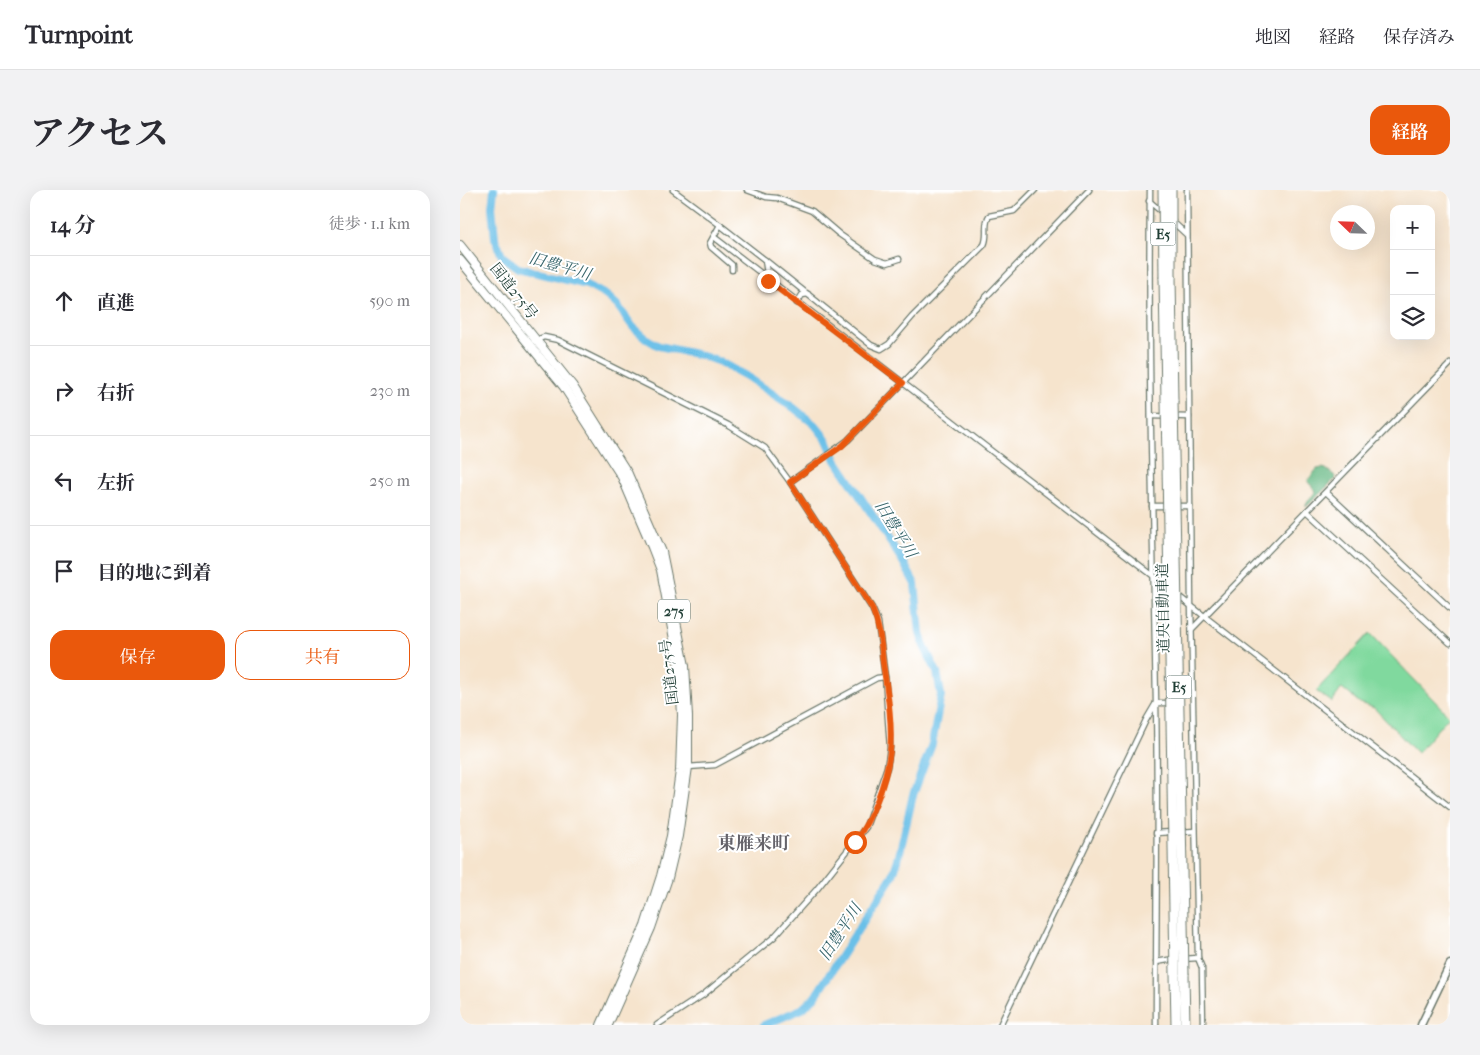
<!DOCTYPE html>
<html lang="ja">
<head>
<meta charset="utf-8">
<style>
	:root { --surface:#fff; --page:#f2f2f3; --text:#2b2b33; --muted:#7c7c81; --line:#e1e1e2; --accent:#ea580c }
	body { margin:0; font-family:"IM FELL French Canon","Noto Serif JP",serif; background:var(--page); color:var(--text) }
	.controls { position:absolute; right:15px; top:15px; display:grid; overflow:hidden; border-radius:10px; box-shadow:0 5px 20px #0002 }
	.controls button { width:45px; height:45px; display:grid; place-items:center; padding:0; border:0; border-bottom:1px solid var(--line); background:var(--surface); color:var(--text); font:25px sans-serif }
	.compass { position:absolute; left:870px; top:15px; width:45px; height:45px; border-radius:50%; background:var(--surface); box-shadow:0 5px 20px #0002; rotate:293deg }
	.stop { position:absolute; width:15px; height:15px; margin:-11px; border:4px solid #ea580c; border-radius:50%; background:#fff }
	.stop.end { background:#ea580c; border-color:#fff; box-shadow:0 1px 5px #0008 }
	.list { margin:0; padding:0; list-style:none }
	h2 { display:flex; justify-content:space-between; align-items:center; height:65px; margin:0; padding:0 20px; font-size:21px }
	h2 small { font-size:16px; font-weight:400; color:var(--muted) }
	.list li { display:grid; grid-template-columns:32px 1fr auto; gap:15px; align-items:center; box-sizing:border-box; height:90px; padding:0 20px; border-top:1px solid var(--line) }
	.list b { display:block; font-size:19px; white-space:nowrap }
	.list em { font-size:16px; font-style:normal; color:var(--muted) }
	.actions { display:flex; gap:10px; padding:15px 20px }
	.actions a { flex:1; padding:11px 0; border:1px solid var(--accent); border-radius:15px; text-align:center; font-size:18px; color:var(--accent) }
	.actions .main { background:var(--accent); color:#fff }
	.icon { flex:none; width:28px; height:28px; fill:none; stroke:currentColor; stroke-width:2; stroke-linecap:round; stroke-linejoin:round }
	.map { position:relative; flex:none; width:990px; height:835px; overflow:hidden; border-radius:15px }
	header { display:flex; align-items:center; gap:30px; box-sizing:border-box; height:70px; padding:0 25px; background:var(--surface); border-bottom:1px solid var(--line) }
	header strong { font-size:24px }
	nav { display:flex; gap:28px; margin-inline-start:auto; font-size:18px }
	.intro { display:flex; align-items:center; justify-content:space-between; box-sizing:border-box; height:120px; padding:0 30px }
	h1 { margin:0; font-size:35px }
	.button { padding:12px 22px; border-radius:15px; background:var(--accent); color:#fff; font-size:18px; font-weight:700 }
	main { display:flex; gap:30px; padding:0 30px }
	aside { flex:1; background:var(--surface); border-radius:15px; box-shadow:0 5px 20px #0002 }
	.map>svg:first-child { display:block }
	.green { fill:#80d99e; stroke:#508b69 }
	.forest { fill:#68b985; stroke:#447b5c }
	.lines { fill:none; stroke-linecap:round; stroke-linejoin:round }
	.river { stroke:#6bc0e8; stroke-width:8 }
	.minor-casing { stroke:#6a776a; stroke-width:7 }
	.secondary-casing { stroke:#6a776a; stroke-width:9 }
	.trunk-casing { stroke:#6a776a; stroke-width:10 }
	.motorway-casing { stroke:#6a776a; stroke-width:11 }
	.minor { stroke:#fff; stroke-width:4.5 }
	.secondary { stroke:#fff; stroke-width:6 }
	.trunk { stroke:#fff; stroke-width:8 }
	.motorway { stroke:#fff; stroke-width:9 }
	.motorway-bridge-casing { stroke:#6a776a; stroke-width:11; stroke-linecap:butt }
	.motorway-bridge { stroke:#fff; stroke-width:9 }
	.route { stroke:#ea580c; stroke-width:6 }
	.labels { text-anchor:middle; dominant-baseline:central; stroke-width:4; stroke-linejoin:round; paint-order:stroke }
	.shield { fill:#fff; stroke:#627771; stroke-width:1 }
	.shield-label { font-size:14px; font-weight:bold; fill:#1f3d34 }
	.street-label { font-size:15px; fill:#1f3d34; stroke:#fff }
	.water-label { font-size:16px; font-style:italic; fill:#36646a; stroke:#fff }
	.quarter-label { font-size:18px; font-weight:bold; fill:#65636a; stroke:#fff }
</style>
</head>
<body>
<header>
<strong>Turnpoint</strong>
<nav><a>地図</a><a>経路</a><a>保存済み</a></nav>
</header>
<div class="intro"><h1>アクセス</h1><a class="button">経路</a></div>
<main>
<aside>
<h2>14 分<small>徒歩 · 1.1 km</small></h2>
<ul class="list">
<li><svg class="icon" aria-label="ahead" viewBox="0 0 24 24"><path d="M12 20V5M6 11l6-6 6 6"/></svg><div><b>直進</b></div><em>590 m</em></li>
<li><svg class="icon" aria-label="right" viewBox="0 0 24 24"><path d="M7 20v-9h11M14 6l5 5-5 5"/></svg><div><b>右折</b></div><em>230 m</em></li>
<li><svg class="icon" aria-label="left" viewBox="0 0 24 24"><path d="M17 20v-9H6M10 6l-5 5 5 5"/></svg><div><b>左折</b></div><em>250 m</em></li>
<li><svg class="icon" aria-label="arrive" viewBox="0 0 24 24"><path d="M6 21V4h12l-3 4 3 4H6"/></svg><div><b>目的地に到着</b></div></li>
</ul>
<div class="actions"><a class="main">保存</a><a>共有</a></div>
</aside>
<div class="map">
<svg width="990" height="835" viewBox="0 0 990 835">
	<rect width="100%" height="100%" fill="#fff"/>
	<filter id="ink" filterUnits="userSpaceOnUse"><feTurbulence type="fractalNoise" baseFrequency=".02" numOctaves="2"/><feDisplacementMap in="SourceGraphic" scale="10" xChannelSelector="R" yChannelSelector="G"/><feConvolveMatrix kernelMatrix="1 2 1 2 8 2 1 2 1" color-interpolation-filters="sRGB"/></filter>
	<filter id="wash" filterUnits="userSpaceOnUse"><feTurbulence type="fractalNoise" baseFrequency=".0096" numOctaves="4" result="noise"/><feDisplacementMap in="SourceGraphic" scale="20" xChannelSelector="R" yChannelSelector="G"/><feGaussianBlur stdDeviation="1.12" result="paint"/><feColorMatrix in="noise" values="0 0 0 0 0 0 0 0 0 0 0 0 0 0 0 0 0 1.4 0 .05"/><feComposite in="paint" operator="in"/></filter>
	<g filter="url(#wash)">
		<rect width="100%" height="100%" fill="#f6e4cd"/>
		<polygon class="green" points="910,443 989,526 957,563 914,518 900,513 882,498 872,512 856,501"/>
		<polygon class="forest" points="862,278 866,279 875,286 875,289 846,317 846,314 856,301 848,292 848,290 857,279"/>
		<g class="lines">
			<polyline class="river" points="34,0 32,17 35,48 42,66 58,78 127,95 147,106 157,115 173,137 187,149 199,156 240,165 260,172 286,186 334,218 355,235 367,250 376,270 442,370 455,394 460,443 464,456 477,482 481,505 472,554 453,605 439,666 433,685 355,807 342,819 304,835"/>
		</g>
	</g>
	<g filter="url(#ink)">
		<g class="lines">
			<g class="minor-casing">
				<g id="minor">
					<polyline points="213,0 260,35 250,53 251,57 272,75 272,80"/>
					<polyline points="287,0 306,7 317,8 352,21 379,44 415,69 427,73 439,69"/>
					<path d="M690 0C688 171 693 341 696 512 698 620 696 727 696 835"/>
					<polyline points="727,0 731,416 738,768 742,778 743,835"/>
					<polyline points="689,11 703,23"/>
					<polyline points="713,32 727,45"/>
					<polyline points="260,35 305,70 308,91"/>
					<polyline points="254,47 709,398"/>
					<path d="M305 70 411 155 421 159 429 154 452 127 524 55C529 45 523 35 529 26L554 21 575 0"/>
					<polyline points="337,113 342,105 348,104"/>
					<polyline points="74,151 84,147 98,150 268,235 305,258 330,292 412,418 418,432 425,487 430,558 427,577 406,637 357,699 314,747 243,805 197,835"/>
					<polyline points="691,226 729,227"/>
					<polyline points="330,292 388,250 629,0"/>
					<polyline points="866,302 990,418"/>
					<polyline points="692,316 730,316"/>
					<polyline points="847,321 990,453"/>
					<polyline points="717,405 990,617"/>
					<polyline points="732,439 990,174"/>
					<polyline points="228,577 255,575 417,488 425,487"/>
					<polyline points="720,642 735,641"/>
					<polyline points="696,643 712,642"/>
					<polyline points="722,769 738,768"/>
					<polyline points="696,772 714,769"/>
					<polyline points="540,835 686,530 696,513 711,513"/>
				</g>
			</g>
			<g class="secondary-casing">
				<polyline id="secondary" points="961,835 990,774"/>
			</g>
			<g class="trunk-casing">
				<g id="trunk">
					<polyline points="0,55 112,195 168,284 202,362 225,476 228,526 228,577 218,646 208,688 191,738 148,835"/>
					<polyline points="0,70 104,197 162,287 192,357 201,380 219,476 222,525 220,581 211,646 201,686 185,736 141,835"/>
				</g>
			</g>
			<g class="motorway-casing">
				<g id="motorway">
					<polyline points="711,87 713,211"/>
					<polyline points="704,88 706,211"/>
					<polyline points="715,784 716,835"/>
					<polyline points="724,784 725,835"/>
				</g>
			</g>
			<use href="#minor" class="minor"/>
			<use href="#secondary" class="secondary"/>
			<use href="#trunk" class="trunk"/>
			<use href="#motorway" class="motorway"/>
			<g class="motorway-bridge-casing">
				<g id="motorway-bridge">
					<polyline points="703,0 704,88"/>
					<polyline points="711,0 711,87"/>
					<polyline points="706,211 715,784"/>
					<polyline points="713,211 724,784"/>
				</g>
			</g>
			<use href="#motorway-bridge" class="motorway-bridge"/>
		</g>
	</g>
	<g class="lines" filter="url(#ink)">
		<path class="route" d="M308 91 443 193 382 256 330 292 412 418C420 437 421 453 423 473 427 500 433 534 430 561 426 593 413 626 395 652"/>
	</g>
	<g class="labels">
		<g class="shield">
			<rect x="690.5" y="32.5" width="25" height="23" rx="4"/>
			<rect x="198" y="409.5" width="32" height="23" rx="4"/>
			<rect x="706.5" y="485.5" width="25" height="23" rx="4"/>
		</g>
		<g class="shield-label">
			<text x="703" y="44">E5</text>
			<text x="214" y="421">275</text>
			<text x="719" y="497">E5</text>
		</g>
		<g class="street-label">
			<text transform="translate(54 101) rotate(52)">国道275号</text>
			<text transform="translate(703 418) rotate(-91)">道央自動車道</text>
			<text transform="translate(209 482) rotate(-97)">国道275号</text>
		</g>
		<g class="water-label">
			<text transform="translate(100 76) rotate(16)">旧豊平川</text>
			<text transform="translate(436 339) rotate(58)">旧豊平川</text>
			<text transform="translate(380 742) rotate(-57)">旧豊平川</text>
		</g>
		<g class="quarter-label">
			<text x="294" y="653">東雁来町</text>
		</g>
	</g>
</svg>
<div class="controls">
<button>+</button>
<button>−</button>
<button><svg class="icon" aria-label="layers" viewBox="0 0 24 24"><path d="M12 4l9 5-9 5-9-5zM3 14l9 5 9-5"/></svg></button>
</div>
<svg class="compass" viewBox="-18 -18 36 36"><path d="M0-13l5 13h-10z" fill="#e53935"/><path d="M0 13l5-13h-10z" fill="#7c7c81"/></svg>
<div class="stop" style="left:395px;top:652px"></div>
<div class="stop end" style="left:308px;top:91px"></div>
</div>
</main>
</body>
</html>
